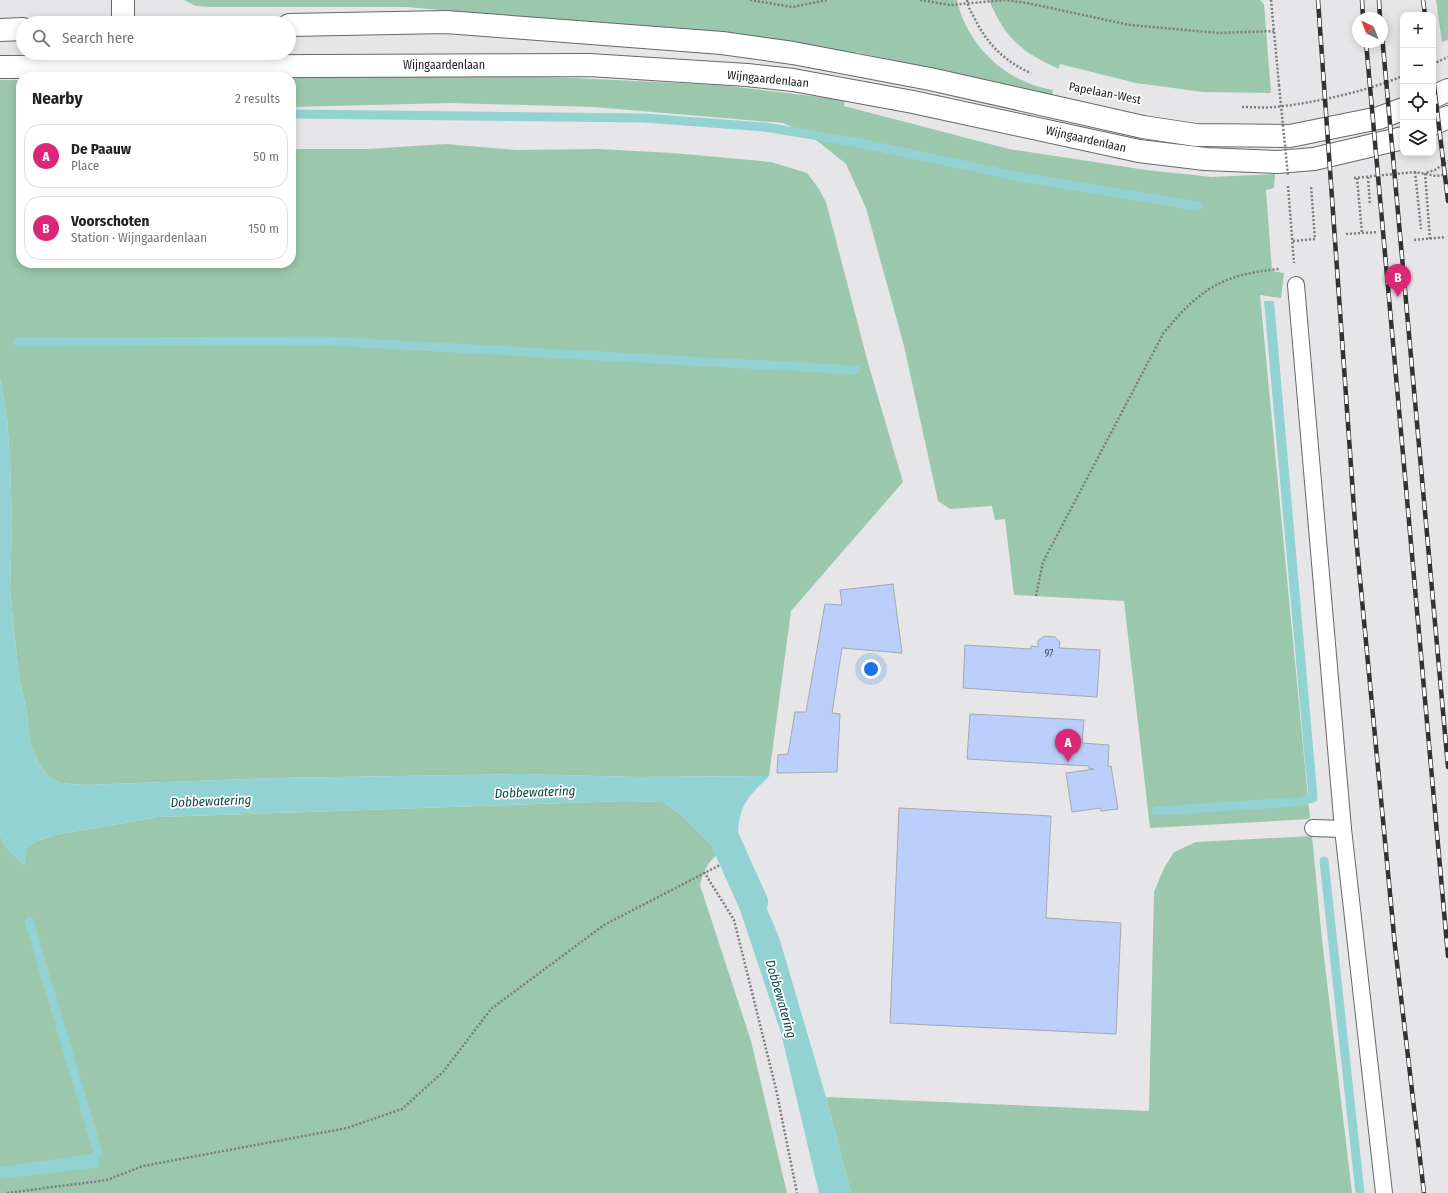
<!DOCTYPE html>
<html lang="en">
<head>
<meta charset="utf-8">
<style>
	:root { --surface:#fff; --page:#f6f6f6; --text:#222; --muted:#767676; --line:#e0e0e0; --accent:#db2777 }
	body { margin:0; font-family:"Fira Sans Condensed",sans-serif; background:var(--page); color:var(--text) }
	.controls { position:absolute; right:12px; top:12px; display:grid; overflow:hidden; border-radius:8px; box-shadow:0 2px 10px #0003 }
	.controls button { width:36px; height:36px; display:grid; place-items:center; padding:0; border:0; border-bottom:1px solid var(--line); background:var(--surface); color:var(--text); font:20px sans-serif }
	.compass { position:absolute; left:1352px; top:12px; width:36px; height:36px; border-radius:50%; background:var(--surface); box-shadow:0 2px 10px #0003; rotate:317deg }
	.you { position:absolute; left:871px; top:669px; width:14px; height:14px; margin:-10px; border:3px solid #fff; border-radius:50%; background:#1a73e8; box-shadow:0 0 0 6px #1a73e833 }
	.badge { display:grid; place-items:center; width:26px; height:26px; border-radius:50%; background:var(--accent); color:#fff; font-size:13px; font-weight:700 }
	.pin { position:absolute; translate:-50% -33px; filter:drop-shadow(0 1px 2px #0008) }
	.pin::after { content:''; position:absolute; top:21px; width:14px; height:12px; background:inherit; clip-path:polygon(0 0,100% 0,50% 100%) }
	.list { margin:0; padding:0; list-style:none }
	h2 { display:flex; justify-content:space-between; align-items:center; height:52px; margin:0; padding:0 16px; font-size:17px }
	h2 small { font-size:13px; font-weight:400; color:var(--muted) }
	.list li { display:grid; grid-template-columns:26px 1fr auto; gap:12px; align-items:center; box-sizing:border-box; height:64px; margin:0 8px 8px; padding:0 8px; border:1px solid var(--line); border-radius:16px }
	.list b { display:block; font-size:15px; white-space:nowrap }
	.list p { margin:0; font-size:13px; white-space:nowrap; color:var(--muted) }
	.list em { font-size:13px; font-style:normal; color:var(--muted) }
	.icon { flex:none; width:22px; height:22px; fill:none; stroke:currentColor; stroke-width:2; stroke-linecap:round; stroke-linejoin:round }
	.map { position:relative; flex:none; width:1448px; height:1193px; overflow:hidden }
	.search { position:absolute; background:var(--surface); box-shadow:0 2px 10px #0003; left:16px; top:16px; width:280px; height:44px; display:flex; align-items:center; gap:10px; box-sizing:border-box; padding:0 14px; border-radius:22px; color:var(--muted); font-size:15px }
	.panel { position:absolute; background:var(--surface); box-shadow:0 2px 10px #0003; left:16px; top:72px; width:280px; height:196px; border-radius:16px }
	.map>svg:first-child { display:block }
	.green { fill:#9bc7ad }
	.water { fill:#92d2d3 }
	.lines { fill:none; stroke-linecap:round; stroke-linejoin:round }
	.stream { stroke:#92d2d3; stroke-width:9 }
	.canal { stroke:#92d2d3; stroke-width:30 }
	.building { fill:#bacffb; stroke:#a7a8aa }
	.service-casing { stroke:#666768; stroke-width:18 }
	.minor-casing { stroke:#666768; stroke-width:24 }
	.secondary-casing { stroke:#666768; stroke-width:24 }
	.path { stroke:#7c7c7d; stroke-width:2.5; stroke-dasharray:2 2; stroke-linecap:butt }
	.service { stroke:#fff; stroke-width:16 }
	.minor { stroke:#fff; stroke-width:22 }
	.secondary { stroke:#fff; stroke-width:22 }
	.rail-casing { stroke:#323233; stroke-width:4.5 }
	.rail { stroke:#fff; stroke-width:3; stroke-dasharray:9; stroke-linecap:butt }
	.path-bridge { stroke:#7c7c7d; stroke-width:2.5; stroke-dasharray:2 2; stroke-linecap:butt }
	.labels { text-anchor:middle; dominant-baseline:central; stroke-width:3.5; stroke-linejoin:round; paint-order:stroke }
	.number-label { font-size:10px; fill:#454a56 }
	.street-label { font-size:12px; fill:#1e1e1f; stroke:#fff }
	.water-label { font-size:13px; font-style:italic; fill:#094647; stroke:#fff }
</style>
</head>
<body>
<div class="map">
<svg width="1448" height="1193" viewBox="0 0 1448 1193">
	<rect width="100%" height="100%" fill="#e6e6e8"/>
	<g class="green">
		<path d="M184 0H957C967 46 1007 83 1053 90L1052 95 856 52 854 58 557 20 407 7H211L196 6Z"/>
		<path d="M989 0H1260L1264 4 1271 93 1203 92 1136 83 1060 64 1059 69C1021 52 1005 38 989 0Z"/>
		<polygon points="1436,0 1448,0 1448,40 1442,42"/>
		<polygon points="432,75 573,78 719,85 845,100 844,106 1009,149 1146,170 1212,177 1275,174 1274,188 1266,190 1272,271 1284,273 1281,298 1260,295 1310,819 1150,828 1124,601 1014,595 1005,519 995,520 992,506 950,509 938,501 904,346 866,208 846,164 820,143 805,133 783,123 594,107 452,103 291,107 291,77"/>
		<polygon points="0,80 21,80 21,263 291,263 291,149 367,149 446,144 516,150 598,149 673,153 771,162 807,173 819,189 826,202 868,363 903,482 791,611 769,776 639,777 519,774 275,778 84,785 61,783 49,777 39,764 30,741 26,707 19,677 10,590 12,523 10,460 7,418 0,379"/>
		<path d="M624 801 663 802 681 815 719 853C708 862 703 871 700 885L751 1041 787 1193H0V834L4 845 24 865 27 848 37 841 55 835 158 817Z"/>
		<polygon points="1312,836 1322,940 1352,1193 851,1193 826,1097 1149,1111 1154,892 1164,868 1174,852 1196,842"/>
	</g>
	<g class="water">
		<polygon points="1264,301 1274,301 1315,770 1310,774 1306,773"/>
		<path d="M0 379 7 418 10 460 12 523 10 590 19 677 26 707 30 741 39 764 49 777 61 783 84 785 275 778 519 774 639 777 769 776C762 784 751 793 746 802 739 813 736 833 740 845L719 853 681 815 663 802 624 801 158 817 55 835 37 841 27 848 24 865 4 845 0 834Z"/>
		<polygon points="746,861 779,937 826,1097 851,1193 819,1193 781,1033 726,868"/>
		<polygon points="98,1153 100,1167 0,1179 0,1167"/>
	</g>
	<g class="lines">
		<g class="stream">
			<polyline points="291,114 644,118 765,127 855,142 1025,178 1198,206"/>
			<polyline points="18,342 325,341 856,370"/>
			<polyline points="1156,811 1297,802 1313,798 1310,763"/>
			<polyline points="1324,861 1360,1193"/>
			<polyline points="29,921 98,1153"/>
		</g>
		<polyline class="canal" points="712,811 753,902"/>
	</g>
	<g class="building">
		<polygon points="893,584 902,653 842,648 832,713 840,714 837,772 777,773 778,755 788,754 795,712 806,712 825,604 842,605 840,590"/>
		<polygon points="1044,636 1055,637 1060,642 1059,648 1100,650 1097,697 963,688 965,645 1031,649 1031,646 1038,647 1038,641"/>
		<polygon points="970,714 1084,720 1082,743 1109,745 1108,767 1111,766 1118,809 1101,811 1100,808 1072,812 1066,773 1094,769 1089,769 1089,766 967,759"/>
		<polygon points="899,808 1051,816 1046,918 1121,923 1116,1034 890,1023"/>
	</g>
	<g class="lines">
		<g class="service-casing">
			<g id="service">
				<polyline points="1296,285 1343,829 1384,1193"/>
				<polyline points="1313,828 1343,829"/>
			</g>
		</g>
		<g class="minor-casing">
			<polyline id="minor" points="123,23 123,0"/>
		</g>
		<g class="secondary-casing">
			<g id="secondary">
				<polyline points="289,25 446,22 722,43 793,53 930,79 1143,127 1196,135 1290,136 1379,118 1403,109"/>
				<polyline points="0,30 23,29"/>
				<polyline points="0,67 589,65 747,75 793,80 913,102 1139,151 1205,159 1277,162 1314,159 1403,138"/>
				<polyline points="1433,97 1448,90"/>
				<polyline points="1433,124 1448,117"/>
			</g>
		</g>
		<g class="path">
			<polyline points="750,0 792,7 827,0"/>
			<polyline points="920,0 950,5 1005,0 1027,3 1130,25 1219,33 1274,31"/>
			<path d="M967 0C968 6 971 12 974 17 986 43 1005 62 1031 73"/>
			<polyline points="1271,0 1279,85"/>
			<polyline points="1433,64 1448,57"/>
			<path d="M1242 107C1253 107 1264 108 1275 107 1315 103 1367 91 1403 76"/>
			<polyline points="1415,172 1421,229"/>
			<polyline points="1368,177 1370,205"/>
			<polyline points="1354,178 1415,172 1436,176 1448,174"/>
			<polyline points="1357,178 1362,233"/>
			<polyline points="1288,186 1294,263"/>
			<polyline points="1346,234 1378,232"/>
			<polyline points="1430,239 1425,173 1435,170 1448,161"/>
			<polyline points="1414,240 1446,237"/>
			<polyline points="1293,241 1315,239 1311,186"/>
			<path d="M1036 596 1043 562 1163 334C1199 289 1223 274 1280 269"/>
			<polyline points="704,872 734,920 776,1089 797,1193"/>
			<polyline points="7,1193 107,1180 143,1166 347,1128 402,1109 443,1072 491,1009 604,925 720,865"/>
		</g>
		<use href="#service" class="service"/>
		<use href="#minor" class="minor"/>
		<use href="#secondary" class="secondary"/>
		<g class="rail-casing">
			<g id="rail">
				<polyline points="1318,0 1356,537 1395,946 1424,1193"/>
				<polyline points="1362,0 1363,18"/>
				<polyline points="1379,0 1380,18"/>
				<polyline points="1423,0 1425,15"/>
				<polyline points="1382,35 1448,767"/>
				<polyline points="1366,42 1448,956"/>
				<polyline points="1433,77 1448,201"/>
			</g>
		</g>
		<use href="#rail" class="rail"/>
		<polyline class="path-bridge" points="1279,85 1288,176"/>
	</g>
	<g class="labels">
		<g class="number-label">
			<text x="1049" y="654">97</text>
		</g>
		<g class="street-label">
			<text x="444" y="65">Wijngaardenlaan</text>
			<text transform="translate(768 79) rotate(6)">Wijngaardenlaan</text>
			<text transform="translate(1105 93) rotate(11)">Papelaan-West</text>
			<text transform="translate(1086 139) rotate(13)">Wijngaardenlaan</text>
		</g>
		<g class="water-label">
			<text transform="translate(535 792) rotate(-2)">Dobbewatering</text>
			<text transform="translate(211 801) rotate(-2)">Dobbewatering</text>
			<text transform="translate(781 999) rotate(74)">Dobbewatering</text>
		</g>
	</g>
</svg>
<div class="controls">
<button>+</button>
<button>−</button>
<button><svg class="icon" aria-label="locate" viewBox="0 0 24 24"><circle cx="12" cy="12" r="6"/><path d="M12 2v4M12 18v4M2 12h4M18 12h4"/></svg></button>
<button><svg class="icon" aria-label="layers" viewBox="0 0 24 24"><path d="M12 4l9 5-9 5-9-5zM3 14l9 5 9-5"/></svg></button>
</div>
<svg class="compass" viewBox="-18 -18 36 36"><path d="M0-13l5 13h-10z" fill="#e53935"/><path d="M0 13l5-13h-10z" fill="#767676"/></svg>
<div class="you"></div>
<div class="pin badge" style="left:1068px;top:762px">A</div>
<div class="pin badge" style="left:1398px;top:297px">B</div>
<div class="search"><svg class="icon" aria-label="search" viewBox="0 0 24 24"><circle cx="10" cy="10" r="6"/><path d="M15 15l6 6"/></svg>Search here</div>
<section class="panel">
<h2>Nearby<small>2 results</small></h2>
<ul class="list">
<li><span class="badge">A</span><div><b>De Paauw</b><p>Place</p></div><em>50 m</em></li>
<li><span class="badge">B</span><div><b>Voorschoten</b><p>Station · Wijngaardenlaan</p></div><em>150 m</em></li>
</ul>
</section>
</div>
</body>
</html>
